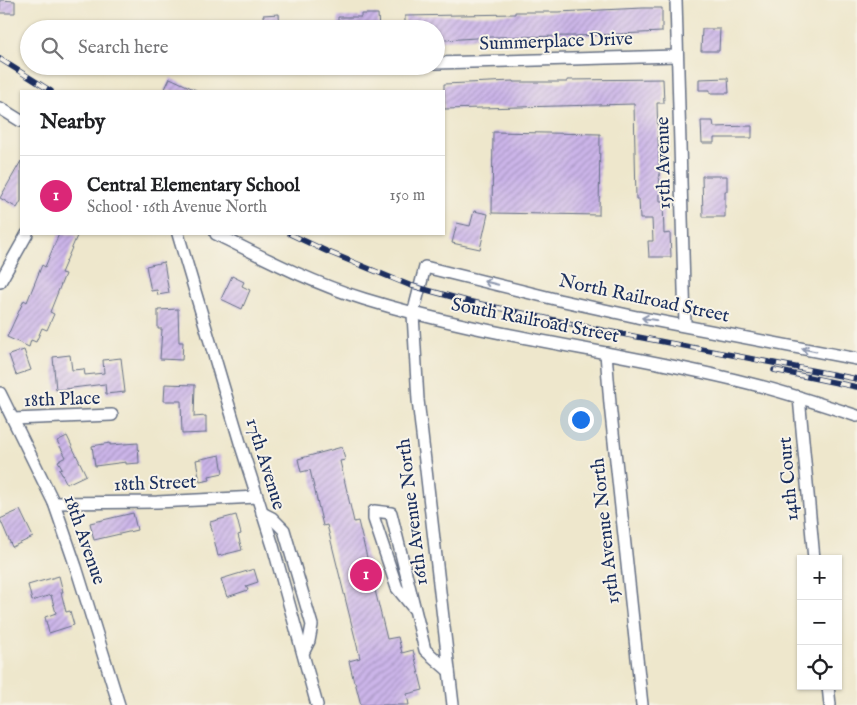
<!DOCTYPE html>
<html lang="en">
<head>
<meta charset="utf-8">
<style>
	:root { --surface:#fff; --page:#f6f6f6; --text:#202124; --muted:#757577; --line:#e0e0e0; --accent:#db2777 }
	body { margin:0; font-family:"IM FELL English",serif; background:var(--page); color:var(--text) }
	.controls { position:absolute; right:15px; bottom:15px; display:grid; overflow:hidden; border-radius:0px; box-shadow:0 1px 4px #0004 }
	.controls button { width:45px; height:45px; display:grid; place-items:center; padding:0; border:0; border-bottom:1px solid var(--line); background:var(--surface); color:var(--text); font:25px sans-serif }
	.you { position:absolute; left:580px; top:419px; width:18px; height:18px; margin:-12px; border:4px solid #fff; border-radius:50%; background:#1a73e8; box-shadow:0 0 0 8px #1a73e833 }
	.badge { display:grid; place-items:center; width:32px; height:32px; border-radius:50%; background:var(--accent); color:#fff; font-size:16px; font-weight:700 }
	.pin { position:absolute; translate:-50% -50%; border:2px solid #fff; box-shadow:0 1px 5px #0006 }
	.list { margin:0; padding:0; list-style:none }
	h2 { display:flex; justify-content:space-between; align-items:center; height:65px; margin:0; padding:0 20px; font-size:21px }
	h2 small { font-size:16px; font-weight:400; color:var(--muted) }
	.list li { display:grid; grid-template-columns:32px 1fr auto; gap:15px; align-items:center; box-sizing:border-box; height:80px; padding:0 20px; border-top:1px solid var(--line) }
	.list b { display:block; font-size:19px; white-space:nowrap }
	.list p { margin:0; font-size:16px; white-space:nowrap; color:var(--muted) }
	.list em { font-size:16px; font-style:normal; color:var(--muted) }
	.icon { flex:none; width:28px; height:28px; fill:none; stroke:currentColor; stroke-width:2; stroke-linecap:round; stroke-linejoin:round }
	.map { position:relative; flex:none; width:857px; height:705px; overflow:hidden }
	.search { position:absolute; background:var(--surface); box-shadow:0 1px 4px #0004; left:20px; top:20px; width:425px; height:55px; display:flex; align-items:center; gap:12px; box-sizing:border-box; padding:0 18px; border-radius:28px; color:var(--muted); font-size:19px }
	.panel { position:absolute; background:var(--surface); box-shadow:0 1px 4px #0004; left:20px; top:90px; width:425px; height:145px; border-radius:0px }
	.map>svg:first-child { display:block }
	.building { fill:url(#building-hatch) }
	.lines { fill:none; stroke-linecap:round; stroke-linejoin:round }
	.minor-casing { stroke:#656f84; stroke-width:14 }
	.minor { stroke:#fff; stroke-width:11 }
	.rail-casing { stroke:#1b2f5e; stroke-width:5.5 }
	.rail { stroke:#f7f3e8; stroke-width:4; stroke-dasharray:11; stroke-linecap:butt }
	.oneway { stroke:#8d97ae }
	.labels { text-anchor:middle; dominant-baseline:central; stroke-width:4; stroke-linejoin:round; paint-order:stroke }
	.street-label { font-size:19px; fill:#1b2f5e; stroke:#f7f3e8 }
</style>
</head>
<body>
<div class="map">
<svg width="857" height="705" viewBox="0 0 857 705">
	<defs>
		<pattern id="building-hatch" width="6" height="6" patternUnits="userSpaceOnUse" patternTransform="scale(1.25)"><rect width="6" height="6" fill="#ccb5e9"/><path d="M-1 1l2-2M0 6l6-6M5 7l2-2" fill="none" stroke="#a594c0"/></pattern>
	</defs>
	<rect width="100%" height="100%" fill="#f7f3e8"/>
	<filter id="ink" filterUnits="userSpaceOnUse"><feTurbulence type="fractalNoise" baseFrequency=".02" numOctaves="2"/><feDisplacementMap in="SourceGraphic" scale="10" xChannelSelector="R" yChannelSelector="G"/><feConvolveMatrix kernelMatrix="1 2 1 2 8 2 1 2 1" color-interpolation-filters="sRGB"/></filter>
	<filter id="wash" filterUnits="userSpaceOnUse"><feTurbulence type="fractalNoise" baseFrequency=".0096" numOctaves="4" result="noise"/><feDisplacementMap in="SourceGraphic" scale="20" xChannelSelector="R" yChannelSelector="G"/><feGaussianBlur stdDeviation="1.12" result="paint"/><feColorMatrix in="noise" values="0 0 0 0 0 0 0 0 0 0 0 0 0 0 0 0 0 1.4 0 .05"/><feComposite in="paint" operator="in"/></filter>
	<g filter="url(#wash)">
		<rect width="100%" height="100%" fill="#eee7cc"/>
		<g id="blocks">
			<g class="building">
				<polygon points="0,0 15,1 15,13 0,13"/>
				<polygon points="643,8 662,8 662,32 576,36 491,37 445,40 436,40 436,29 405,29 405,16 515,14 515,12 558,12"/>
				<polygon points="279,14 280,29 264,29 263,15"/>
				<polygon points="361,14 378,14 379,29 338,29 338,17 361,17"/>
				<polygon points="702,29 720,29 719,51 701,51"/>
				<polygon points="170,78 198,91 164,91"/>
				<polygon points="728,78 729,93 710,93 710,90 699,90 699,79"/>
				<polygon points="663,79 664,103 657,103 660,201 663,201 664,234 670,233 671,257 649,257 648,241 653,241 652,219 640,219 639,199 636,199 634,104 444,109 444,84 513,81 513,82 567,82 567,80"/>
				<polygon points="701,121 713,121 714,127 752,126 752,138 714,138 714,143 702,143"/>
				<polygon points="493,132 600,134 599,215 492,213"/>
				<polygon points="21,161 21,201 17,208 0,198"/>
				<polygon points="702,176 727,176 727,191 725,191 725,217 703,217"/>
				<polygon points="474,211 488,214 480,249 452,243 457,223 470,226"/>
				<polygon points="59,234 71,234 77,236 61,273 65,274 50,312 54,314 47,330 42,328 36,342 31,340 29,347 7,337 24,300 27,302 42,265 45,267"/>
				<polygon points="164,262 169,293 158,295 157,290 151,291 146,266"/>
				<polygon points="232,276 244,282 242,286 250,290 242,309 221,299"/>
				<polygon points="178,309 179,342 183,342 182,360 160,359 162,329 158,329 158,310"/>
				<polygon points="24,350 31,370 16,375 9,355"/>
				<polygon points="70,355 72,370 84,369 85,375 104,373 103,360 121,358 125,392 106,394 105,384 56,390 53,357"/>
				<polygon points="165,384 195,385 194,417 206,416 206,433 182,434 181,401 164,401"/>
				<polygon points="67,436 86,475 67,484 59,469 62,468 58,461 66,457 57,441"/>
				<polygon points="110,443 110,445 138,443 139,463 126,464 126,462 95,466 92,446"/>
				<polygon points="342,447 345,460 340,461 354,522 358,521 387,639 398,637 402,653 413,650 423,690 407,694 409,705 361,705 355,682 354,682 349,661 360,658 327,525 323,526 310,470 301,472 298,459"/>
				<polygon points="220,455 223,473 209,476 210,480 200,482 196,460"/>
				<polygon points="20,510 33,537 12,547 0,519"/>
				<polygon points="133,513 137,530 94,540 90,523"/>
				<polygon points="236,515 241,534 238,535 242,550 218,556 210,522"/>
				<polygon points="254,569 258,582 246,586 248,590 227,597 221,579"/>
				<polygon points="59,576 63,592 61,592 66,612 70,611 74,625 49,633 45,617 56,613 51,595 32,601 28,585"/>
			</g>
		</g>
	</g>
	<g filter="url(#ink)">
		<use href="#blocks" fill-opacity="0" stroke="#656f84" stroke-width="1"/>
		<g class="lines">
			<g class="minor-casing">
				<g id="minor">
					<polyline points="676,0 685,325"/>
					<polyline points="436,63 676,56"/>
					<polyline points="277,66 342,66"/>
					<polyline points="0,108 21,121"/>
					<polyline points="178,234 241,446 273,546 317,705"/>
					<path d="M216 234C264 258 312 283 364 299 490 338 621 351 748 383 785 392 821 404 857 416"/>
					<polyline points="0,282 27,234"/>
					<polyline points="606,353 610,404 642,705"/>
					<polyline points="0,393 54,503 76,567 119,705"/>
					<polyline points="799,397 814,559"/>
					<polyline points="13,419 112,415"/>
					<polyline points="54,503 157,502 257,497"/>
					<polyline points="262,513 272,518 284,530 312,625 309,641 303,653"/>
					<polyline points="415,610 397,588 374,519 374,511 391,513 425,650 449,671"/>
					<polyline points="828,686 830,705"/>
					<polyline points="453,705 418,400 413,314 425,267 559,300 637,317 857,359"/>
				</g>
			</g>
			<use href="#minor" class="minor"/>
			<g class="rail-casing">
				<g id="rail">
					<polyline points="0,59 51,91"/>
					<polyline points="290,234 326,251 409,285 467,301 591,328 857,379"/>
					<polyline points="774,370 857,387"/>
				</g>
			</g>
			<use href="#rail" class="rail"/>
		</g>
		<defs><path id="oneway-shaft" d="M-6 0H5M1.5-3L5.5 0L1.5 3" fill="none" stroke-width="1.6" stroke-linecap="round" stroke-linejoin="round" transform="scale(1.25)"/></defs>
		<g class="oneway">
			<use href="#oneway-shaft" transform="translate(491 283) rotate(-166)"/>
			<use href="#oneway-shaft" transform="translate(649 319) rotate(-170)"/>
			<use href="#oneway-shaft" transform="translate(809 350) rotate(-169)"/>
		</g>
	</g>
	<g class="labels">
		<g class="street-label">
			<text transform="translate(556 42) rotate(-2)">Summerplace Drive</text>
			<text transform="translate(664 163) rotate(-91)">15th Avenue</text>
			<text transform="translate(644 299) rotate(12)">North Railroad Street</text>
			<text transform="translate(535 321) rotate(11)">South Railroad Street</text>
			<text transform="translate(62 400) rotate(-2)">18th Place</text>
			<text transform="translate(265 464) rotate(73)">17th Avenue</text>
			<text transform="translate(789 479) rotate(-95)">14th Court</text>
			<text transform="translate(155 484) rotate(-2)">18th Street</text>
			<text transform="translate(413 512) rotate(-97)">16th Avenue North</text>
			<text transform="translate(606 531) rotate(-96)">15th Avenue North</text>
			<text transform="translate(84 540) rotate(71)">18th Avenue</text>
		</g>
	</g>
</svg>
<div class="controls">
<button>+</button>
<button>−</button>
<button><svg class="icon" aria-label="locate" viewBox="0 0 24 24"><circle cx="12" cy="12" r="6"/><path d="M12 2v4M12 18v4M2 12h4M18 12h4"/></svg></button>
</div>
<div class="you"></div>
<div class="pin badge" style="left:366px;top:575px">1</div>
<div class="search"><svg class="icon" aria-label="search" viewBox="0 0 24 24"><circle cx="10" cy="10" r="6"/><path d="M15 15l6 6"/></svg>Search here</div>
<section class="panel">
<h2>Nearby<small></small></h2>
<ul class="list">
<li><span class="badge">1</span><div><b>Central Elementary School</b><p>School · 16th Avenue North</p></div><em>150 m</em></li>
</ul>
</section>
</div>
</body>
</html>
